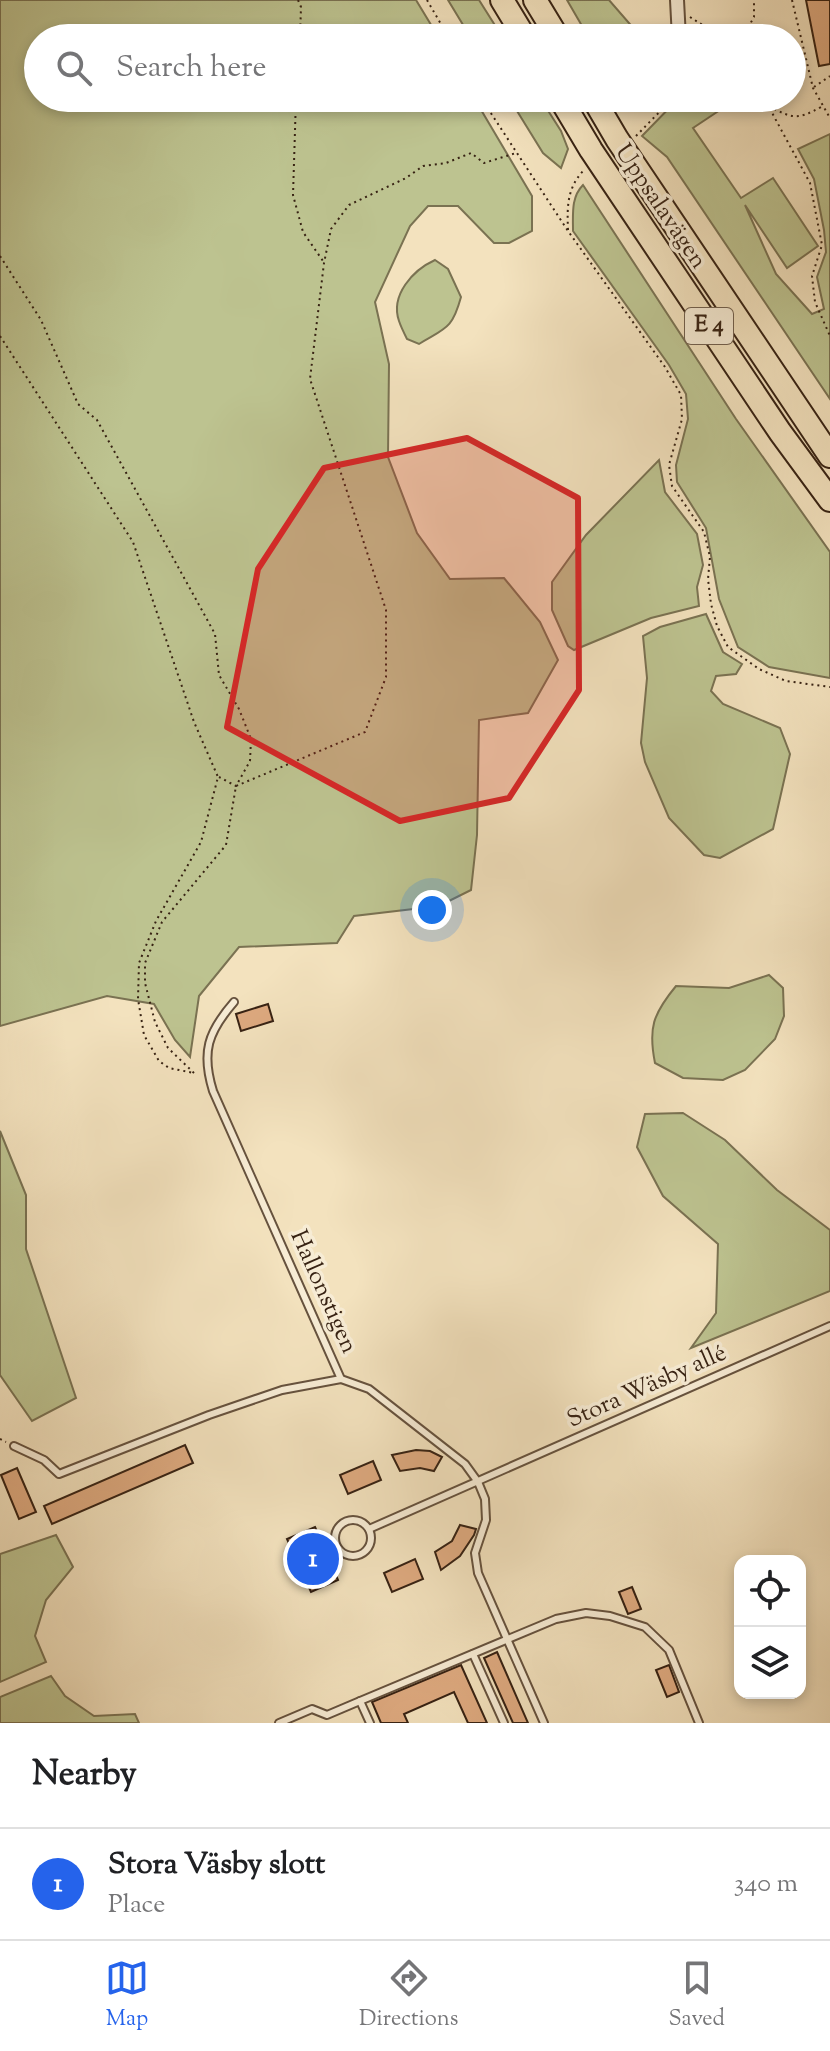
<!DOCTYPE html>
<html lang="en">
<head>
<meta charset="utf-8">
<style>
	:root { --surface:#fff; --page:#f6f6f6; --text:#202124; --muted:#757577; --line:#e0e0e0; --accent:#2563eb }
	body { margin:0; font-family:"Sorts Mill Goudy",serif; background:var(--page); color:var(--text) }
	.controls { position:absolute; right:24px; bottom:24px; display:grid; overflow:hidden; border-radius:16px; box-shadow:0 4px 12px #0003 }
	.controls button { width:72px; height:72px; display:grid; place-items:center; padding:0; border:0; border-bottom:2px solid var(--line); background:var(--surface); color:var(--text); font:40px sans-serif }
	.you { position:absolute; left:432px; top:910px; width:28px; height:28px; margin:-20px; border:6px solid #fff; border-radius:50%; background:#1a73e8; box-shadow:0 0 0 12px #1a73e833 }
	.badge { display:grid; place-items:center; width:52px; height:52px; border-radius:50%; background:var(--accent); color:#fff; font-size:26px; font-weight:700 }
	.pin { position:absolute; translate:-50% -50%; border:4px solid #fff; box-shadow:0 2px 8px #0006 }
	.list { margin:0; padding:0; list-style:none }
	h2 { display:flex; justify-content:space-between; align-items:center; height:104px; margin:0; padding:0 32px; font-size:34px }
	h2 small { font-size:26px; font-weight:400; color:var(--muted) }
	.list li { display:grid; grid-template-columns:52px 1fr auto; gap:24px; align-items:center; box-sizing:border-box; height:112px; padding:0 32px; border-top:2px solid var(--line) }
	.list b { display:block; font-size:30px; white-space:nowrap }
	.list p { margin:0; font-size:26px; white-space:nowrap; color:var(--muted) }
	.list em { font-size:26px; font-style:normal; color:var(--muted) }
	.icon { flex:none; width:44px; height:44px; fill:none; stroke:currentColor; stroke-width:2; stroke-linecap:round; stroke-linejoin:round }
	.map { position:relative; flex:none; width:830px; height:1723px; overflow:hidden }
	.search { position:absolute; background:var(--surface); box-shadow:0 4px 12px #0003; left:24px; right:24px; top:24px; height:88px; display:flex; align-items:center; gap:20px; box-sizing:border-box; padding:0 28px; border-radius:44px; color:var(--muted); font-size:30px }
	.sheet { height:216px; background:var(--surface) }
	nav { display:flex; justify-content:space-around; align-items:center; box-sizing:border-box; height:112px; border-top:2px solid var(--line); background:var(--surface); font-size:22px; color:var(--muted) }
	nav a { display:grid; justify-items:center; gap:4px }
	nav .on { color:var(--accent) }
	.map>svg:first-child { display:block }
	.green { fill:#bdc390; stroke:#7a7252; stroke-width:2 }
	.building { fill:#deaa80; stroke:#372213; stroke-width:2 }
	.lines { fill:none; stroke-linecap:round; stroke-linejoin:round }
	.service-casing { stroke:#66523e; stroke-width:10 }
	.minor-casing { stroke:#66523e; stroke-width:16 }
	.motorway-casing { stroke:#372213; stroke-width:26 }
	.path { stroke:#372213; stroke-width:2; stroke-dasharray:2 4; stroke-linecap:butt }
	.service { stroke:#f7ecd5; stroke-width:6 }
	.minor { stroke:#f7ecd5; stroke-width:12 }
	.motorway { stroke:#f3e2be; stroke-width:22 }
	.marked { fill:#d62828; fill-opacity:0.2; stroke:#d62828; stroke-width:6; stroke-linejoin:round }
	.labels { text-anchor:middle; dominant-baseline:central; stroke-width:7; stroke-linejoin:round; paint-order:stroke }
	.shield { fill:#f7ecd5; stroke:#715f4d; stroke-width:2 }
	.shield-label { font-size:22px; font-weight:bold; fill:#372213 }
	.street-label { font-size:24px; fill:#372213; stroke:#f7ecd5 }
</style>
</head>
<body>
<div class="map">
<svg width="830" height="1723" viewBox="0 0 830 1723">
	<rect width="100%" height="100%" fill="#f3e2be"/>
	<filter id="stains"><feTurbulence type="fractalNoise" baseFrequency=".0025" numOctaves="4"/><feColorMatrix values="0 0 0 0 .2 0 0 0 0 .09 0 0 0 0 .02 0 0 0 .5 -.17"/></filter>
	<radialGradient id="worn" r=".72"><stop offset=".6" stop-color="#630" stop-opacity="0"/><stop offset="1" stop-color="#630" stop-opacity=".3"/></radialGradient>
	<g class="green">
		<polygon points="0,0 416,0 439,38 38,38 38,98 474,98 532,196 532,231 509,243 494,243 458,206 428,206 410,226 375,302 389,364 388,457 417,533 450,579 504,578 540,622 558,660 528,713 479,720 477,835 471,890 439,906 354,916 337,943 239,947 199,996 190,1057 175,1040 154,1004 107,996 0,1026"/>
		<polygon points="448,0 479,0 503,38 471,38"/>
		<polygon points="567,0 609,0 642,38 589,38"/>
		<polygon points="509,98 540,98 561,131 568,149 561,168 543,153"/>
		<polygon points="679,98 738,98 693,128 741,198 773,178 818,246 787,268 745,205 776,274 812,314 824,309 817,277 826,252 824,230 814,179 798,149 830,134 830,399 667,157 642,136"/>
		<path d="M583 185 736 419 830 552V678L769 667 738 647 719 599 706 528 677 482 676 465 688 419 686 394 669 365 573 231C573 214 571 197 583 185Z"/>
		<path d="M435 260 448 269 461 297C452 330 445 328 419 344L407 339C404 333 401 327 399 321 390 295 413 270 435 260Z"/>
		<polygon points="659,460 665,492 697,534 703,565 697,587 699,606 651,618 574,650 568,646 552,610 552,582 586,535"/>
		<polygon points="706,614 723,652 742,664 736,674 716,676 711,691 723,704 780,728 790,754 773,829 720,858 704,855 669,818 645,762 641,743 647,678 643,636 660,627"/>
		<path d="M769 975 783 988 784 1016 775 1039 745 1070 723 1080 683 1078 655 1063C648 1028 653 1014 676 986L729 988Z"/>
		<polygon points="683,1113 725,1140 777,1190 830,1230 830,1291 691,1348 716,1313 718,1244 663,1196 637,1147 645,1114"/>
		<polygon points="0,1131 26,1195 26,1249 76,1398 32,1421 0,1375"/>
		<polygon points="56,1535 73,1567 46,1600 35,1636 46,1662 0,1682 0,1554"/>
		<polygon points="51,1676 65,1696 94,1716 135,1714 139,1723 0,1723 0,1697"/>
	</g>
	<g class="building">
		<polygon points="806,0 830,0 830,64 819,66"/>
		<polygon points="268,1004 273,1021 241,1031 236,1014"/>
		<polygon points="185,1445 193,1463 52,1524 44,1506"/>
		<polygon points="416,1450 430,1451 442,1457 434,1471 420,1468 400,1471 392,1455"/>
		<polygon points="373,1461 381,1480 348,1494 340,1475"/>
		<polygon points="17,1468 36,1512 19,1519 1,1475"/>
		<polygon points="460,1525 476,1529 474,1535 460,1556 441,1570 435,1552 452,1541"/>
		<polygon points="315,1527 338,1580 311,1592 287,1539"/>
		<polygon points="415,1559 423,1579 392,1592 384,1573"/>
		<polygon points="632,1587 641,1609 628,1614 619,1592"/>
		<polygon points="497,1652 528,1723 513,1723 484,1658"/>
		<polygon points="461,1665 487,1723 468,1723 454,1692 404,1714 408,1723 381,1723 372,1702"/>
		<polygon points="669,1665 679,1692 667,1697 656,1670"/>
	</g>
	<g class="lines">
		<g class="service-casing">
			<g id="service">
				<path d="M234 1002C208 1032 201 1052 213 1091L341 1379 369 1389 465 1464 478 1482 485 1499 486 1520 475 1553 478 1573 544 1723"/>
				<polyline points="14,1446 44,1460 59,1474 209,1415 282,1390 341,1379"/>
				<circle cx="353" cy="1538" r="18"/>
				<polyline points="369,1529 830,1326"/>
				<polyline points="473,1654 504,1723"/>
				<polyline points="279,1723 312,1709 327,1715 360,1701"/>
				<polyline points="370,1723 360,1701 556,1619 586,1613 610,1616 645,1627 669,1650 699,1723"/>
			</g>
		</g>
		<g class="minor-casing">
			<polyline id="minor" points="677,0 679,38"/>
		</g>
		<g class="motorway-casing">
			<g id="motorway">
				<polyline points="502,0 525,38"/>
				<polyline points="535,0 558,38"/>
				<polyline points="560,98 591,150 780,432 830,500"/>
				<polyline points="593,98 617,139 830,456"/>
			</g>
		</g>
		<g class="path">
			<polyline points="298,0 301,7 300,38"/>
			<polyline points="427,0 449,38"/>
			<polyline points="792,0 813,88 830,118"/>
			<polyline points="690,17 723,38"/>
			<polyline points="742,38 754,17 754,0"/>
			<polyline points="814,87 830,76"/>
			<polyline points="296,98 293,195 303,232 323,261"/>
			<polyline points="481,98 568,231 665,367 681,395 682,419 669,465 672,486 704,532 710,557 708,579 711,604 717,626 728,647 759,669 786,681 830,687"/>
			<polyline points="764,98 810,183 822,245 812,276 815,302 830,336"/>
			<path d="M769 106C793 119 797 120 821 107"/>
			<polyline points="636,136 673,98"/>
			<path d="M568 230C567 206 567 188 584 170"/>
			<polyline points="0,256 41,320 78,404 97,420 215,634 219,675 239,709 251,739 250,761 236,786 219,777"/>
			<polyline points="0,336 133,542 194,722 218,777 201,842 156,921 139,963 138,999 144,1035 159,1061 169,1068 194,1073"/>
			<polyline points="194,1073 168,1048 155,1022 145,983 145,963 162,922 226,845 236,786 365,732 386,677 386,610 310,379 324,263 331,229 349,205 406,178 423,166 446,163 471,153 484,163 516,153"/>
			<polyline points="0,1439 6,1442"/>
		</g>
		<use href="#service" class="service"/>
		<use href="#minor" class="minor"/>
		<use href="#motorway" class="motorway"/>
	</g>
	<path class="marked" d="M467 438 578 498 579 690 509 798 400 821 227 727 258 569 324 468Z"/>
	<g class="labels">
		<rect class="shield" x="685" y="308" width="48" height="36" rx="6"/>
		<g class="shield-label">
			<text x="709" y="326">E 4</text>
		</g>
		<g class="street-label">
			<text transform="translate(660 207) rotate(56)">Uppsalavägen</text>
			<text transform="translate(323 1292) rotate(66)">Hallonstigen</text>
			<text transform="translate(647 1387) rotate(-24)">Stora Wäsby allé</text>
		</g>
	</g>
	<rect width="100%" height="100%" filter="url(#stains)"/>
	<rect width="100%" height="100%" fill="url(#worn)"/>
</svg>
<div class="controls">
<button><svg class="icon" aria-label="locate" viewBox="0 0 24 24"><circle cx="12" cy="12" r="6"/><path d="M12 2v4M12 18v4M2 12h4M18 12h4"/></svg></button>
<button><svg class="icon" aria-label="layers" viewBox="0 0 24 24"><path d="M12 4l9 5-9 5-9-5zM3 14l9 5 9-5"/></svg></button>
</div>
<div class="you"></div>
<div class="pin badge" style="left:313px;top:1559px">1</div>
<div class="search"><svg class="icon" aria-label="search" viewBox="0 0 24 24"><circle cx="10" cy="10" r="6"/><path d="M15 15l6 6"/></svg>Search here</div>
</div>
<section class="sheet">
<h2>Nearby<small></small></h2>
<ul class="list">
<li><span class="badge">1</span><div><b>Stora Väsby slott</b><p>Place</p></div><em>340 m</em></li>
</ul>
</section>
<nav>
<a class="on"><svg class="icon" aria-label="map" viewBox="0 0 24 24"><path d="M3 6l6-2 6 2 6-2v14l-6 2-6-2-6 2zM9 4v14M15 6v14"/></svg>Map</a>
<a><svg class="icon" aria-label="directions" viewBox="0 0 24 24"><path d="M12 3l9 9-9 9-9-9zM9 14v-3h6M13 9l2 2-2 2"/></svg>Directions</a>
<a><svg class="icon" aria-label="saved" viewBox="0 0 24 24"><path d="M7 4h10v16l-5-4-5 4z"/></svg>Saved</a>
</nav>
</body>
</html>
